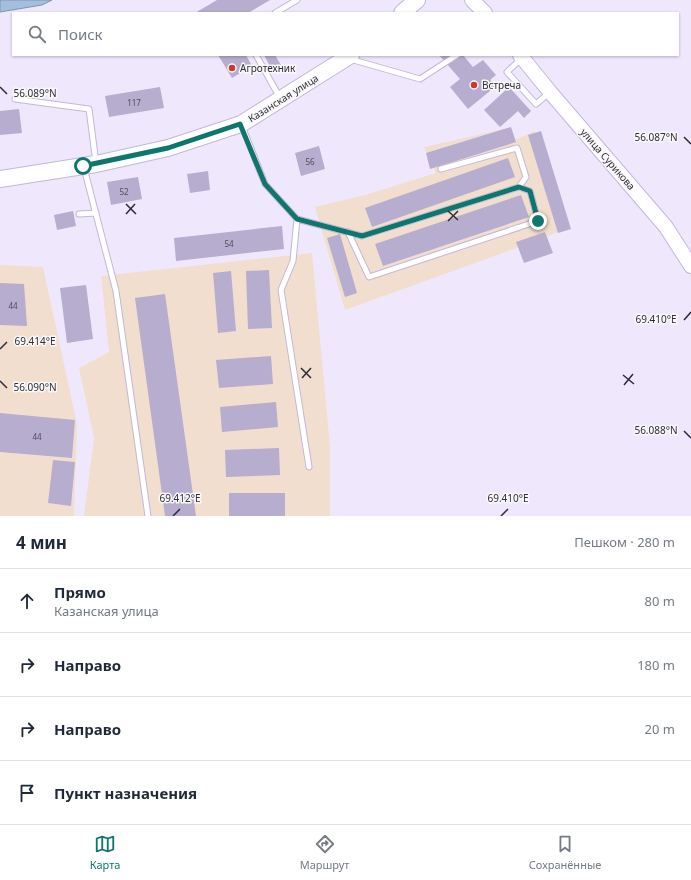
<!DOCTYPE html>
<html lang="ru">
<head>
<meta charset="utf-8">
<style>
	:root { --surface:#fff; --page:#f6f6f7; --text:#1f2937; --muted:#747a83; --line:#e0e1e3; --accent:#0f766e }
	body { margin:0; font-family:"Noto Sans",sans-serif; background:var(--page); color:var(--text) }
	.stop { position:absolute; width:12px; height:12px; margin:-9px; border:3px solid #0f766e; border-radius:50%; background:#fff }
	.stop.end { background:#0f766e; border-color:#fff; box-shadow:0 1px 4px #0008 }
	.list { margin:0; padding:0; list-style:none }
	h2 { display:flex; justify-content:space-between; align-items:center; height:52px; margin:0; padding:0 16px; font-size:17px }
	h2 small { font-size:13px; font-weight:400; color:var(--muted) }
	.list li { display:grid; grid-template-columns:26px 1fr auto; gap:12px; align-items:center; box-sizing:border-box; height:64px; padding:0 16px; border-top:1px solid var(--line) }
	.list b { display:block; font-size:15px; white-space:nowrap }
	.list p { margin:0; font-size:13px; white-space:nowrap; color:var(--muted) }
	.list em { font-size:13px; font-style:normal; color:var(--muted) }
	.icon { flex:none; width:22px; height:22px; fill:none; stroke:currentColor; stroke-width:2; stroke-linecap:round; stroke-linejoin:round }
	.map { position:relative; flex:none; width:691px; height:516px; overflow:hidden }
	.search { position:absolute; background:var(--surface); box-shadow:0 1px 3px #0004; left:12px; right:12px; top:12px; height:44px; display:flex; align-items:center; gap:10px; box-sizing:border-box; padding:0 14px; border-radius:0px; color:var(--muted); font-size:15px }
	.sheet { height:308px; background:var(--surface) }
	nav { display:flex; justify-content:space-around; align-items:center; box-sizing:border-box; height:56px; border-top:1px solid var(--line); background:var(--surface); font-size:11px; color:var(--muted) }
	nav a { display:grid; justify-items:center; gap:2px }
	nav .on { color:var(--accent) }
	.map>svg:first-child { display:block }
	.industrial { fill:#f2decf }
	.water { fill:#a4bedd; stroke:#8192ab }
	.building { fill:#b7adce }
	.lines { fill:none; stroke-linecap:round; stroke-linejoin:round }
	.service-casing { stroke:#c2b7d8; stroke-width:7 }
	.secondary-casing { stroke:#c2b7d8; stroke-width:16 }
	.primary-casing { stroke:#c2b7d8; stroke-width:18 }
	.service { stroke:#fff; stroke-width:5 }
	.secondary { stroke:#fff; stroke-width:14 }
	.primary { stroke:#fff; stroke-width:16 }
	.route { stroke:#0f766e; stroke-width:5 }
	.ticks { fill:none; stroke:#2e2a37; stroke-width:1.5 }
	.poi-dot { fill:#c73a2c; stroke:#f9f9f9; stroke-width:1.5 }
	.labels { text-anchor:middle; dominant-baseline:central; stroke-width:3; stroke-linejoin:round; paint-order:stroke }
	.number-label { font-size:8px; fill:#504b5d }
	.poi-label { font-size:10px; fill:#2e2a37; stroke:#f9f9f9; text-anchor:start }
	.street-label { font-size:10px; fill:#2e2a37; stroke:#f9f9f9 }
	.ticks-label { font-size:10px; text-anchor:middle; fill:#2e2a37; stroke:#f9f9f9; stroke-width:3; stroke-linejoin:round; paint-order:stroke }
</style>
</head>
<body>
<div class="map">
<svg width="691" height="516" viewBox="0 0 691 516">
	<rect width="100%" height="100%" fill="#efe8fd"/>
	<g class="industrial">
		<polygon points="508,128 512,141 535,131 565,228 547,237 345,310 315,207 365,195 436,173 424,147"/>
		<polygon points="312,253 330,447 330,516 84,516 94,438 79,368 109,352 101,276"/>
		<polygon points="0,265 43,267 77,424 74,516 0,516"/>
	</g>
	<polygon class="water" points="0,0 52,0 42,5 0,12"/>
	<g class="building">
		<polygon points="217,0 270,0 248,13 195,13"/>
		<polygon points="218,55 246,55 252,66 232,78"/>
		<polygon points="264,55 275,55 281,65 272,70"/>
		<polygon points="439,55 463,55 473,67 483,60 496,75 490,80 496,86 468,109 450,87 460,79"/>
		<polygon points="160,87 164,108 109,117 105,96"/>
		<polygon points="509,87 531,111 524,118 518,111 500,127 484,110"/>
		<polygon points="19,109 22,133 0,135 0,111"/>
		<polygon points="511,127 516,142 430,169 426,153"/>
		<polygon points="541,131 571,229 558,233 528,135"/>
		<polygon points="319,146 325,169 301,176 295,153"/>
		<polygon points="508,158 515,177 372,227 365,208"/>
		<polygon points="208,171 210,190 190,193 187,174"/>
		<polygon points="138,177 142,199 111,205 107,182"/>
		<polygon points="521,195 529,217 383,266 375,244"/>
		<polygon points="73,211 76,226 57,230 54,215"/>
		<polygon points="282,226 284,249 176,261 174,238"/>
		<polygon points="545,232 553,253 524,263 516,242"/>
		<polygon points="340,234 357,293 345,297 327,238"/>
		<polygon points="269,270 272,328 248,329 246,271"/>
		<polygon points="231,271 236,331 218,333 213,273"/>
		<polygon points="0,283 24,284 27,326 0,325"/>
		<polygon points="86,285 93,339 67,343 60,288"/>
		<polygon points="165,294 196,516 165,516 135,298"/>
		<polygon points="271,356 273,384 219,388 216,360"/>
		<polygon points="276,402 278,427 222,432 220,407"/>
		<polygon points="0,413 75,420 72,458 0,452"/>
		<polygon points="279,448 280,475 226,477 225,450"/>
		<polygon points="53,460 75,462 71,506 48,503"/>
		<rect x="229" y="493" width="56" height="23"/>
	</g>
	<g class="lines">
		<g class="service-casing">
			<g id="service">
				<polyline points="275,13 297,0"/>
				<polyline points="256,55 280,98"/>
				<polyline points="350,59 420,79 457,55"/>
				<polyline points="521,59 507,72 536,104 549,93"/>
				<polyline points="15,99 89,109 96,163"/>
				<polyline points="242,126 265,184 297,219 362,236 519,187"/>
				<polyline points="84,168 116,291 148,516"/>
				<polyline points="79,214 96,213"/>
				<polyline points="297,219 293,261 281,290 309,467"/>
				<polyline points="348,232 369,277 538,221 530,191 519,187 526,177 517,148 441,169"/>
			</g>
		</g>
		<g class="secondary-casing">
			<g id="secondary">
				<polyline points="472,0 485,13"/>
				<polyline points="520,55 550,92 666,227 691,266"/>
			</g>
		</g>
		<g class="primary-casing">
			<g id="primary">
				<polyline points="402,13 417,0"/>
				<polyline points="0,179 96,164 168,148 241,124 351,55"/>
			</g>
		</g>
		<use href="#service" class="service"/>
		<use href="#secondary" class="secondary"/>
		<use href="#primary" class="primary"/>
	</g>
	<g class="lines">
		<polyline class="route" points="83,166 168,148 240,124 265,184 297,219 362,236 519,187 530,191 538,221"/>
	</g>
	<path class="ticks" d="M0 87 7 94M684 137 691 144M126 204 136 214M448 211 458 220M126 214 135 204M448 221 458 211M684 320 691 312M0 349 7 342M301 368 311 378M623 375 634 384M302 378 311 368M0 381 7 388M624 385 633 374M684 431 691 438M173 516 180 509M501 516 508 509"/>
	<g class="poi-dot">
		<circle cx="232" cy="68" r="4"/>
		<circle cx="474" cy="85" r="4"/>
	</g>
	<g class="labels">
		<g class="number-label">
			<text x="134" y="102">117</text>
			<text x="310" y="161">56</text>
			<text x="124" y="191">52</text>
			<text x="229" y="243">54</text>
			<text x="13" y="305">44</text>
			<text x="37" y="436">44</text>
		</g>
		<g class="poi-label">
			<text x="240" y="68">Агротехник</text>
			<text x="482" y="85">Встреча</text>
		</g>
		<g class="street-label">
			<text transform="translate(283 98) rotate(-32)">Казанская улица</text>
			<text transform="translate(608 159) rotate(49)">улица Сурикова</text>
		</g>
	</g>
	<g class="ticks-label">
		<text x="35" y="97">56.089°N</text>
		<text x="656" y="141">56.087°N</text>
		<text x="656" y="323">69.410°E</text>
		<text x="35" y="345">69.414°E</text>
		<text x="35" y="391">56.090°N</text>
		<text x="656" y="434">56.088°N</text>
		<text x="180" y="502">69.412°E</text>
		<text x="508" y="502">69.410°E</text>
	</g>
</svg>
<div class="stop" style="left:83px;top:166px"></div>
<div class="stop end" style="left:538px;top:221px"></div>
<div class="search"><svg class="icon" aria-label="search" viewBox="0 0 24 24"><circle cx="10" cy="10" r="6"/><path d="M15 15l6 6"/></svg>Поиск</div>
</div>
<section class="sheet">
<h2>4 мин<small>Пешком · 280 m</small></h2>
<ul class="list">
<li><svg class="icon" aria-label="ahead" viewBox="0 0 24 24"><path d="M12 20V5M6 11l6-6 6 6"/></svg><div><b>Прямо</b><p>Казанская улица</p></div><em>80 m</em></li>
<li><svg class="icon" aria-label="right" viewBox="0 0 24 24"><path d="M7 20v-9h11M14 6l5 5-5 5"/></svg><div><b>Направо</b></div><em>180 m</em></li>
<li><svg class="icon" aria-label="right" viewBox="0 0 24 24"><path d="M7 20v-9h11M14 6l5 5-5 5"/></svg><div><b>Направо</b></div><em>20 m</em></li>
<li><svg class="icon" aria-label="arrive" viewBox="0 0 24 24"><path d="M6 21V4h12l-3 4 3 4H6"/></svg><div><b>Пункт назначения</b></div></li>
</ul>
</section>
<nav>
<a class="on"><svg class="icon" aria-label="map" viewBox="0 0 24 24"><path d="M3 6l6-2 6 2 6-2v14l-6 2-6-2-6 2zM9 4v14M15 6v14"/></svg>Карта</a>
<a><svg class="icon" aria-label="directions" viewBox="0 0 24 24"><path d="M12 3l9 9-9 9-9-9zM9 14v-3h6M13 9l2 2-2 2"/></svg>Маршрут</a>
<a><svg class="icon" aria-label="saved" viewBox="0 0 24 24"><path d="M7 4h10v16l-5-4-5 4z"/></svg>Сохранённые</a>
</nav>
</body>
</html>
